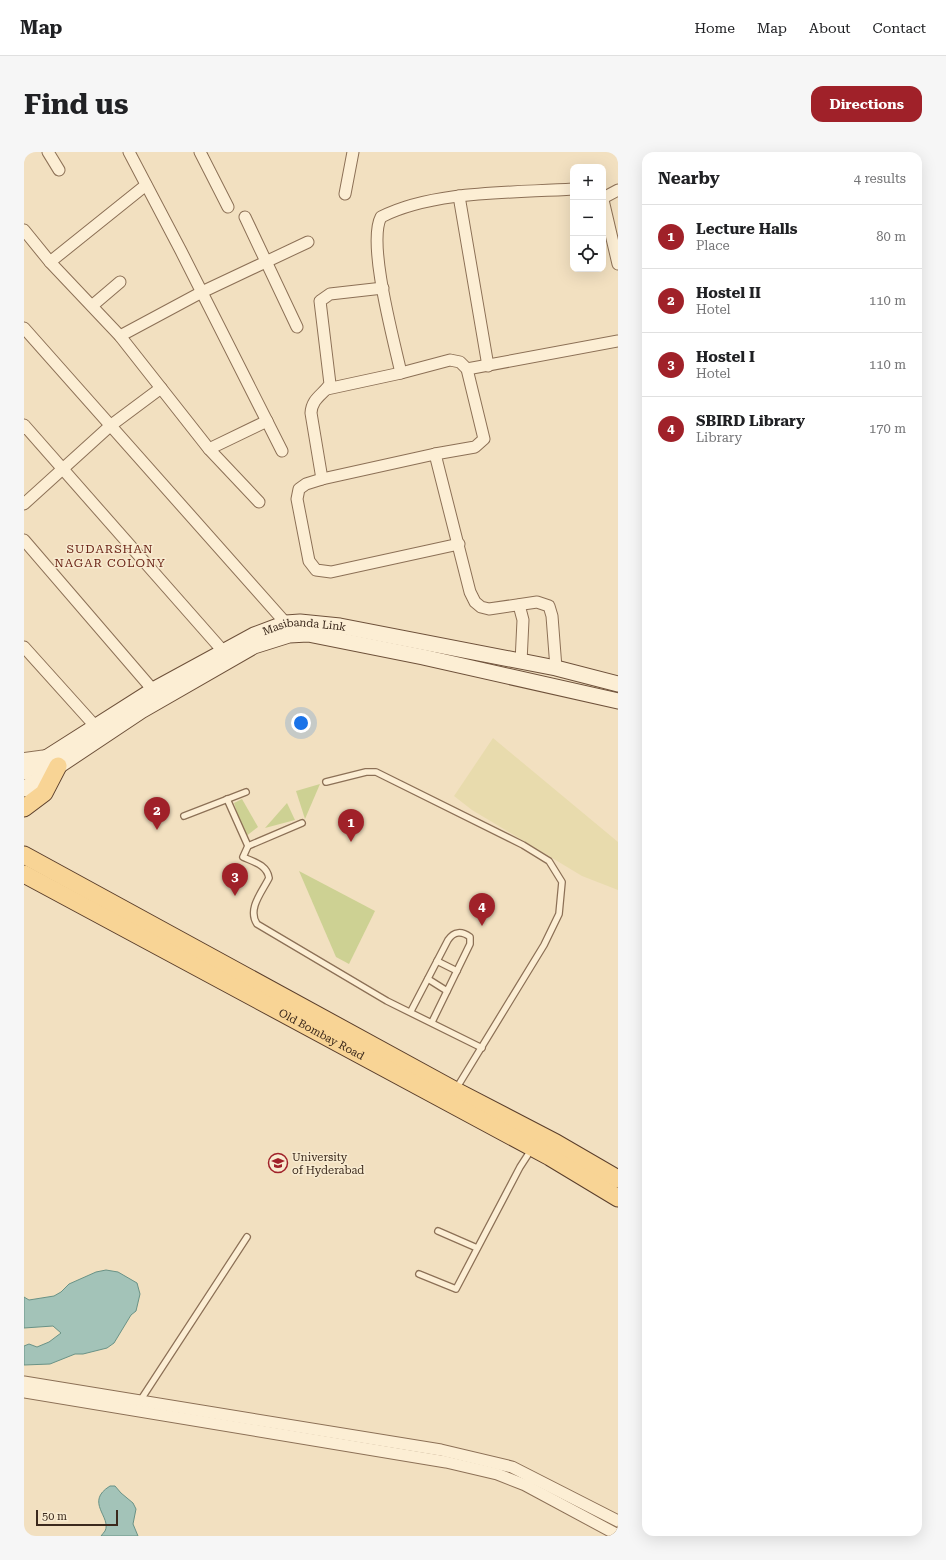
<!DOCTYPE html>
<html lang="en">
<head>
<meta charset="utf-8">
<style>
	:root { --surface:#fff; --page:#f6f6f6; --text:#202124; --muted:#757577; --line:#e0e0e0; --accent:#a02129 }
	body { margin:0; font-family:"Roboto Serif",serif; background:var(--page); color:var(--text) }
	.controls { position:absolute; right:12px; top:12px; display:grid; overflow:hidden; border-radius:8px; box-shadow:0 4px 16px #0002 }
	.controls button { width:36px; height:36px; display:grid; place-items:center; padding:0; border:0; border-bottom:1px solid var(--line); background:var(--surface); color:var(--text); font:20px sans-serif }
	.scale { position:absolute; left:12px; bottom:10px; width:82px; box-sizing:border-box; padding-left:4px; border:2px solid #3b291c; border-top:0; font-size:11px; line-height:14px; white-space:nowrap; color:#3b291c; -webkit-text-stroke:3px #f8ebd0; paint-order:stroke }
	.you { position:absolute; left:277px; top:571px; width:14px; height:14px; margin:-10px; border:3px solid #fff; border-radius:50%; background:#1a73e8; box-shadow:0 0 0 6px #1a73e833 }
	.badge { display:grid; place-items:center; width:26px; height:26px; border-radius:50%; background:var(--accent); color:#fff; font-size:13px; font-weight:700 }
	.pin { position:absolute; translate:-50% -33px; filter:drop-shadow(0 1px 2px #0008) }
	.pin::after { content:''; position:absolute; top:21px; width:14px; height:12px; background:inherit; clip-path:polygon(0 0,100% 0,50% 100%) }
	.list { margin:0; padding:0; list-style:none }
	h2 { display:flex; justify-content:space-between; align-items:center; height:52px; margin:0; padding:0 16px; font-size:17px }
	h2 small { font-size:13px; font-weight:400; color:var(--muted) }
	.list li { display:grid; grid-template-columns:26px 1fr auto; gap:12px; align-items:center; box-sizing:border-box; height:64px; padding:0 16px; border-top:1px solid var(--line) }
	.list b { display:block; font-size:15px; white-space:nowrap }
	.list p { margin:0; font-size:13px; white-space:nowrap; color:var(--muted) }
	.list em { font-size:13px; font-style:normal; color:var(--muted) }
	.icon { flex:none; width:22px; height:22px; fill:none; stroke:currentColor; stroke-width:2; stroke-linecap:round; stroke-linejoin:round }
	.map { position:relative; flex:none; width:594px; height:1384px; overflow:hidden; border-radius:12px }
	header { display:flex; align-items:center; gap:24px; box-sizing:border-box; height:56px; padding:0 20px; background:var(--surface); border-bottom:1px solid var(--line) }
	header strong { font-size:19px }
	nav { display:flex; gap:22px; margin-inline-start:auto; font-size:14px }
	.intro { display:flex; align-items:center; justify-content:space-between; box-sizing:border-box; height:96px; padding:0 24px }
	h1 { margin:0; font-size:28px }
	.button { padding:10px 18px; border-radius:12px; background:var(--accent); color:#fff; font-size:14px; font-weight:700 }
	main { display:flex; gap:24px; padding:0 24px }
	aside { flex:1; background:var(--surface); border-radius:12px; box-shadow:0 4px 16px #0002 }
	.map>svg:first-child { display:block }
	.farmland { fill:#e8dbad }
	.green { fill:#cdd193 }
	.water { fill:#a3c3b8; stroke:#699286 }
	.lines { fill:none; stroke-linecap:round; stroke-linejoin:round }
	.service-casing { stroke:#8c7056; stroke-width:8 }
	.minor-casing { stroke:#8c7056; stroke-width:13 }
	.tertiary-casing { stroke:#8c7056; stroke-width:16 }
	.secondary-casing { stroke:#6e513a; stroke-width:17 }
	.primary-casing { stroke:#5a3e2b; stroke-width:19 }
	.service { stroke:#fceed4; stroke-width:5.5 }
	.minor { stroke:#fceed4; stroke-width:11 }
	.tertiary { stroke:#fceed4; stroke-width:14 }
	.secondary { stroke:#fceed4; stroke-width:15 }
	.primary { stroke:#f8d495; stroke-width:17 }
	.labels { text-anchor:middle; dominant-baseline:central; stroke-width:3; stroke-linejoin:round; paint-order:stroke }
	.street-label { font-size:11px; fill:#3b291c; stroke:#f8ebd0 }
	.poi-label { font-size:11px; fill:#3b291c; stroke:#f8ebd0; text-anchor:start }
	.neighbourhood-label { font-size:12px; letter-spacing:1px; fill:#6b2518; stroke:#f8ebd0 }
</style>
</head>
<body>
<header>
<strong>Map</strong>
<nav><a>Home</a><a>Map</a><a>About</a><a>Contact</a></nav>
</header>
<div class="intro"><h1>Find us</h1><a class="button">Directions</a></div>
<main>
<div class="map">
<svg width="594" height="1384" viewBox="0 0 594 1384">
	<rect width="100%" height="100%" fill="#f2e0c0"/>
	<polygon class="farmland" points="469,586 594,690 594,738 558,724 448,658 430,644"/>
	<g class="green">
		<polygon points="296,632 281,667 272,639"/>
		<polygon points="218,647 234,675 221,685 210,651"/>
		<polygon points="263,651 271,668 241,676"/>
		<polygon points="275,719 351,759 325,812 312,805"/>
	</g>
	<g class="water">
		<polygon points="82,1118 94,1120 113,1131 116,1142 112,1159 107,1163 90,1191 83,1196 59,1202 51,1202 26,1212 0,1213 0,1194 5,1192 13,1195 25,1190 37,1181 29,1174 0,1176 0,1145 5,1148 30,1144 37,1140 45,1132 72,1120"/>
		<path d="M86 1334H91L97 1341 109 1351 112 1357 109 1372 114 1384H77C78 1382 80 1381 81 1379 88 1365 60 1350 86 1334Z"/>
	</g>
	<g class="lines">
		<g class="service-casing">
			<g id="service">
				<polyline points="302,630 342,620 352,620 499,693 525,709 538,730 535,762 520,793 432,937"/>
				<path d="M203 647 224 694 219 705C230 710 243 713 245 726 238 740 223 757 233 772L363 849 458 896"/>
				<polyline points="160,664 222,640"/>
				<polyline points="224,694 278,671"/>
				<polyline points="413,809 433,819"/>
				<polyline points="404,827 423,839"/>
				<path d="M387 859 424 788C430 779 438 779 446 785V792L408 870"/>
				<polyline points="414,1079 453,1096"/>
				<polyline points="395,1122 432,1137 496,1015 507,998"/>
				<polyline points="116,1249 223,1085"/>
			</g>
		</g>
		<g class="minor-casing">
			<g id="minor">
				<polyline points="24,0 35,18"/>
				<polyline points="105,0 157,99 258,299"/>
				<polyline points="176,0 204,55"/>
				<polyline points="321,42 329,0"/>
				<polyline points="435,44 464,214"/>
				<polyline points="579,46 594,38"/>
				<polyline points="579,48 594,112"/>
				<polyline points="221,65 273,175"/>
				<polyline points="0,78 26,110 96,184 185,297 235,350"/>
				<polyline points="26,110 122,33"/>
				<path d="M359 136 306 142 296 149 306 232C299 243 288 246 287 261L298 327 282 332 275 337 273 347 285 409 292 418 307 420 435 392"/>
				<polyline points="69,153 96,130"/>
				<polyline points="0,176 267,477"/>
				<polyline points="96,184 178,140 284,90"/>
				<polyline points="443,217 594,189"/>
				<path d="M377 221C370 189 343 91 357 65 410 38 490 41 549 37"/>
				<polyline points="303,237 377,221 426,208 436,210 443,217 460,287 451,295 411,302 446,440 451,450 457,455 465,457 513,450 525,454 528,464 532,516"/>
				<polyline points="0,273 199,499"/>
				<polyline points="185,297 243,269"/>
				<polyline points="298,327 411,302"/>
				<polyline points="0,352 86,274 137,236"/>
				<polyline points="0,388 129,538"/>
				<polyline points="495,453 499,468 497,510"/>
				<polyline points="0,495 72,575"/>
				<polyline points="0,1230 417,1298 488,1315 594,1369"/>
				<polyline points="0,1240 422,1310 473,1322 501,1333 594,1383"/>
			</g>
		</g>
		<g class="tertiary-casing">
			<polyline id="tertiary" points="0,608 23,605"/>
		</g>
		<g class="secondary-casing">
			<g id="secondary">
				<path id="s1" d="M0 620 129 538 230 483 262 471 276 470 316 474 532 516 594 532"/>
				<polyline points="0,637 117,559 230,494 265,483 284,482 399,505 594,549"/>
			</g>
		</g>
		<g class="primary-casing">
			<g id="primary">
				<polyline points="0,656 20,641 34,614"/>
				<polyline points="0,703 432,939 532,991 594,1027"/>
				<path id="s2" d="M0 722 526 1005 594 1046"/>
			</g>
		</g>
		<use href="#service" class="service"/>
		<use href="#minor" class="minor"/>
		<use href="#tertiary" class="tertiary"/>
		<use href="#secondary" class="secondary"/>
		<use href="#primary" class="primary"/>
	</g>
	<defs>
		<g id="university-ring" transform="scale(1)"><circle r="9.5" fill="#f8ebd0" stroke="#a02129" stroke-width="1.5"/><path d="M0-5L7-2L0 1L-7-2ZM-4 1L0 2.5L4 1V4Q0 6-4 4Z" fill="#a02129"/></g>
	</defs>
	<g fill-rule="evenodd">
		<use href="#university-ring" x="254" y="1011"/>
	</g>
	<g class="labels">
		<g class="street-label">
			<text stroke="none"><textPath href="#s1" startOffset="320">Masibanda Link</textPath></text>
			<text stroke="none"><textPath href="#s2" startOffset="338">Old Bombay Road</textPath></text>
		</g>
		<g class="poi-label">
			<text x="268" y="1005">University<tspan x="268" dy="13">of Hyderabad</tspan></text>
		</g>
		<g class="neighbourhood-label">
			<text x="86" y="397">SUDARSHAN<tspan x="86" dy="14">NAGAR COLONY</tspan></text>
		</g>
	</g>
</svg>
<div class="controls">
<button>+</button>
<button>−</button>
<button><svg class="icon" aria-label="locate" viewBox="0 0 24 24"><circle cx="12" cy="12" r="6"/><path d="M12 2v4M12 18v4M2 12h4M18 12h4"/></svg></button>
</div>
<div class="scale">50 m</div>
<div class="you"></div>
<div class="pin badge" style="left:327px;top:690px">1</div>
<div class="pin badge" style="left:133px;top:678px">2</div>
<div class="pin badge" style="left:211px;top:744px">3</div>
<div class="pin badge" style="left:458px;top:774px">4</div>
</div>
<aside>
<h2>Nearby<small>4 results</small></h2>
<ul class="list">
<li><span class="badge">1</span><div><b>Lecture Halls</b><p>Place</p></div><em>80 m</em></li>
<li><span class="badge">2</span><div><b>Hostel II</b><p>Hotel</p></div><em>110 m</em></li>
<li><span class="badge">3</span><div><b>Hostel I</b><p>Hotel</p></div><em>110 m</em></li>
<li><span class="badge">4</span><div><b>SBIRD Library</b><p>Library</p></div><em>170 m</em></li>
</ul>
</aside>
</main>
</body>
</html>
